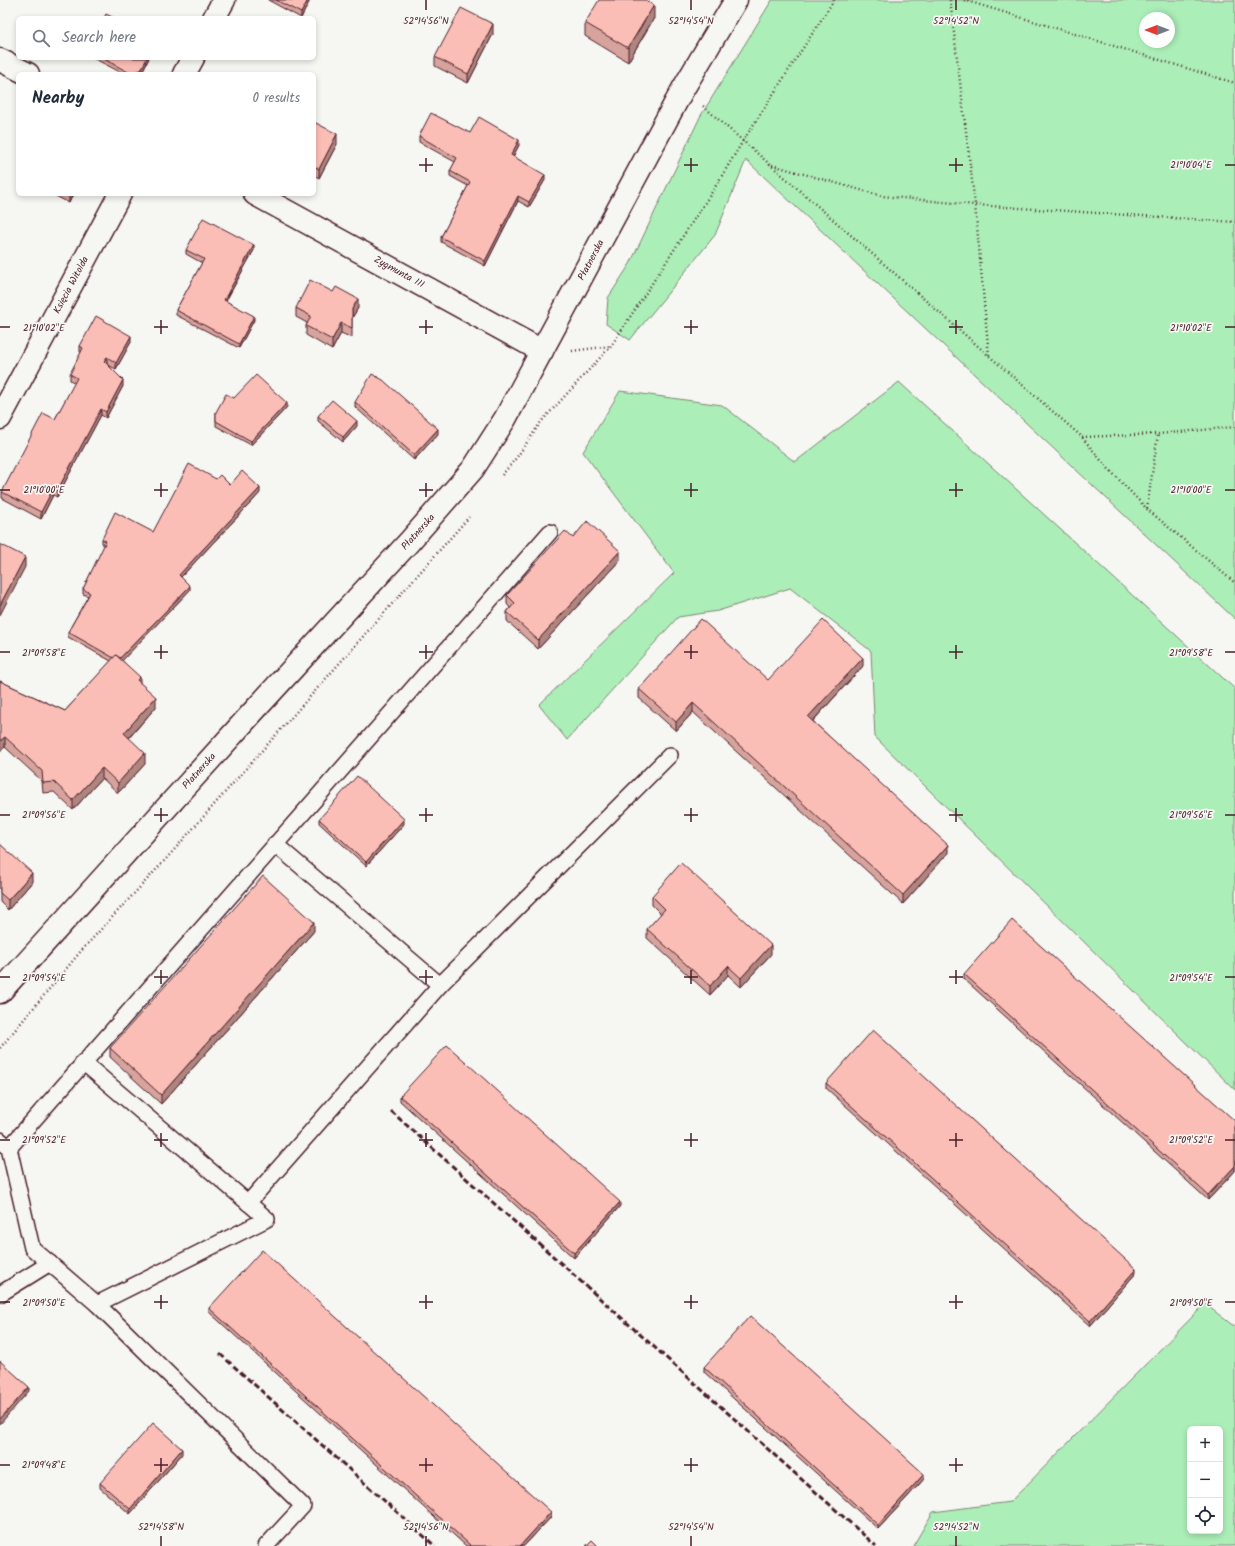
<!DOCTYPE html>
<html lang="en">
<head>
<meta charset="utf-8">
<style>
	:root { --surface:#fff; --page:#f6f6f7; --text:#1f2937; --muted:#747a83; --line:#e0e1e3 }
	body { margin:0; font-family:Kalam,sans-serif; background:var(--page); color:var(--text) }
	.controls { position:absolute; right:12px; bottom:12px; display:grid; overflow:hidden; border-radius:6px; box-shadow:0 2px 6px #0003 }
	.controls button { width:36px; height:36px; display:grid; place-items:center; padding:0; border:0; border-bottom:1px solid var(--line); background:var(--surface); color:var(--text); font:20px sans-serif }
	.compass { position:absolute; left:1139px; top:12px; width:36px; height:36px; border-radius:50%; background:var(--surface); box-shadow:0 2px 6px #0003; rotate:270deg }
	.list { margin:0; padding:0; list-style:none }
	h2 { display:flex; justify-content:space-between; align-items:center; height:52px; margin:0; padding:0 16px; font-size:17px }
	h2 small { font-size:13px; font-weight:400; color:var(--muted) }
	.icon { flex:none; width:22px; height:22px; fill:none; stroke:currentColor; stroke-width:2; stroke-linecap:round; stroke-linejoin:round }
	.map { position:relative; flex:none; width:1235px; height:1546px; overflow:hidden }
	.search { position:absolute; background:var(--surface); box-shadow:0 2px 6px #0003; left:16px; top:16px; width:300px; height:44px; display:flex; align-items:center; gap:10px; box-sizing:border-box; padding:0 14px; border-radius:6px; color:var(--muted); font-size:15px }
	.panel { position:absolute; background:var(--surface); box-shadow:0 2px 6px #0003; left:16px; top:72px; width:300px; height:124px; border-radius:6px }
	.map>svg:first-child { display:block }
	.green { fill:#aceeb8; stroke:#7b8672; fill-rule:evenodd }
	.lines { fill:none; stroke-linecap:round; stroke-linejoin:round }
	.lane-casing { stroke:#4a1f2b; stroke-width:18 }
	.street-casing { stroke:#4a1f2b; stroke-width:25 }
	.path { stroke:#4a1f2b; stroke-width:2.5; stroke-dasharray:1 3; stroke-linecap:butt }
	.lane { stroke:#f6f6f2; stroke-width:15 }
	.street { stroke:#f6f6f2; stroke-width:22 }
	.rail { stroke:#4a1f2b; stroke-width:3; stroke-dasharray:6 3; stroke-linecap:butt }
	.wall { fill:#d7a39d; stroke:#4a1f2b }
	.shaded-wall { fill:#af857f; stroke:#4a1f2b }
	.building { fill:#fabeb6; stroke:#4a1f2b }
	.ticks { fill:none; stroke:#4a1f2b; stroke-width:1.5 }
	.labels { text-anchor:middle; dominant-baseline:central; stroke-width:3.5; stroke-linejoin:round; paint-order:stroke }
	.street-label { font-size:10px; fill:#4a1f2b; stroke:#f6f6f2 }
	.ticks-label { font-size:10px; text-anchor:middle; fill:#4a1f2b; stroke:#f6f6f2; stroke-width:3.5; stroke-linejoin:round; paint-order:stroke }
</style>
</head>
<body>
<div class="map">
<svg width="1235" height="1546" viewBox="0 0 1235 1546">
	<rect width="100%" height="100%" fill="#f6f6f2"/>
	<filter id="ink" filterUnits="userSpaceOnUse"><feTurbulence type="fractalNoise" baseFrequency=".025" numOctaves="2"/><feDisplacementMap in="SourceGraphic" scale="8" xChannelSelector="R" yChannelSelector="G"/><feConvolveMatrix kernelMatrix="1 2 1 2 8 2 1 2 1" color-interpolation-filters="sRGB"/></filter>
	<g filter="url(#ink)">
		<g class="green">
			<path d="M772 0H1235V619L746 160 715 235 630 340 606 324 608 298 630 264 700 117ZM1145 18H1169V42H1145Z"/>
			<polygon points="899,382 1235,689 1235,1090 875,737 871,651 790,588 718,611 678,617 567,740 539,705 674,573 583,452 620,391 722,405 795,462"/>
			<path d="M1205 1304 1235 1327V1546H913L933 1512 1010 1502ZM1190 1429H1220V1531H1190Z"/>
		</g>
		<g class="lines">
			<g class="lane-casing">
				<g id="lane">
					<polyline points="440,985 670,755"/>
					<polyline points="0,1140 9,1148 550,532"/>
					<polyline points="9,1148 32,1248 97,1304 267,1219 83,1062"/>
					<polyline points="248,1203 440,985 275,844"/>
					<polyline points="0,1294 50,1263"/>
					<polyline points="97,1304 303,1506 266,1546"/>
				</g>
			</g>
			<g class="street-casing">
				<g id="street">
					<polyline points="214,18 224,0"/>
					<polyline points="0,60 28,74"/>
					<polyline points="184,74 193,58"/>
					<polyline points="255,194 542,351"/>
					<polyline points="0,418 120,194"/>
					<polyline points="0,992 252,713 409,542 473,469 505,419 683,89 736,0"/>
				</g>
			</g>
			<g class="path">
				<polyline points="950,0 975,205 989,356"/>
				<polyline points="964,0 1235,83"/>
				<polyline points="703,106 1082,437 1104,464 1147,509 1235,583"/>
				<polyline points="772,165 882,196 975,205 1235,222"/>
				<polyline points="572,351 611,346"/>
				<polyline points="1082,437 1158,434 1235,427"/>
				<polyline points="502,475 517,457 541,422 611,346 712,192 743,141 834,0"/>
				<polyline points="1147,508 1158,434"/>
				<polyline points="0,1048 81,951 166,859 469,517"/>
			</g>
			<use href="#lane" class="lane"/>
			<use href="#street" class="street"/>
			<g class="rail">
				<polyline points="391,1111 876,1546"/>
				<polyline points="220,1354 435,1546"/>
			</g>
		</g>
		<g class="wall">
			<polygon points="268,0 310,0 301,18"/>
			<polygon points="654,18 628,62 585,36 585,23"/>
			<polygon points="493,34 468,83 435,66 435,57"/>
			<polygon points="93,58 149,58 141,74 124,74"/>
			<polygon points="314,122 337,144 319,178 314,175"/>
			<polygon points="470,133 519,145 513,156 545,180 529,207 518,201 485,266 441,242 441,237 468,186 450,176 450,171 455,162 419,142 419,136"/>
			<polygon points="52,194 73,194 69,203"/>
			<polygon points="186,250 254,250 226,301 254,320 239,348 176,315 176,310 202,263 186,254"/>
			<polygon points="296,308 358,308 352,318 352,338 341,333 332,350 306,335 306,326 307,323 296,317"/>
			<polygon points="131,342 116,369 106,364 123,386 106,418 101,415 57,497 53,495 41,519 2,498 2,492 55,419 75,383 70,380 70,374 81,353 80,352 80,346"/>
			<polygon points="234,398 287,407 251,445 216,426 216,412"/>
			<polygon points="355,402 438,434 414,460 355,407"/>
			<polygon points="318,416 357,426 343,442 318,421"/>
			<polygon points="216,479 230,485 260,493 181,577 190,590 122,660 140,683 156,707 129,738 145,764 118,793 102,778 73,810 54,792 43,793 42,781 5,747 0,681 65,711 111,661 68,637 68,632 88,596 83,594 83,589 105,545 102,544 102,539 153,532"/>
			<polygon points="573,538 620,560 538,649 507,621 507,612 510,608 507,604 507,595"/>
			<polygon points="863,666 813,721 948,853 903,904 693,712 676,731 639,698 639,689 768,680"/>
			<polygon points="319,819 404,824 366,866 319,823"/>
			<polygon points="0,844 32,882 8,910 0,902"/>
			<polygon points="652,896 771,954 741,987 728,975 710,995 647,938 647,929 661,914 652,905"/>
			<polygon points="314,931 161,1104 110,1057 110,1048"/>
			<polygon points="964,974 1235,1121 1235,1171 1208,1200 964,979"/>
			<polygon points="826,1083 1136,1273 1090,1326 826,1088"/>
			<polygon points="400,1096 620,1206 574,1258 400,1101"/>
			<polygon points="209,1308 551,1517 524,1546 466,1546 209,1312"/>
			<polygon points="704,1367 924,1479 878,1529 704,1372"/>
			<polygon points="182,1454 130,1514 100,1488 100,1483"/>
		</g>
		<g class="shaded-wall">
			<polygon points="308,0 310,0 301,18 301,13"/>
			<polygon points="654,5 654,18 628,62 628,48"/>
			<polygon points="493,24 493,34 468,83 468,74"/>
			<polygon points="147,58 149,58 141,74 130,74 130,73"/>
			<polygon points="337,134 337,144 319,178 319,169"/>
			<polygon points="519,140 519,145 511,161 511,155"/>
			<polygon points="545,175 545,180 529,207 529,202"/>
			<polygon points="69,194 73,194 69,203"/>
			<polygon points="518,196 518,201 485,266 485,261"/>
			<polygon points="254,245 254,250 224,304 224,300"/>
			<polygon points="358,299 358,308 352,318 352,309"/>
			<polygon points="254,316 254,320 239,348 239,344"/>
			<polygon points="341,323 341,333 332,350 332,340"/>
			<polygon points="131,336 131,342 116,369 116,363"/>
			<polygon points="107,357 107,364 104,361"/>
			<polygon points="123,380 123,386 106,418 106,412"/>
			<polygon points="287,403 287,407 251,445 251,441"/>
			<polygon points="101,409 101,415 57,497 57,491"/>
			<polygon points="357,421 357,426 343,442 343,437"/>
			<polygon points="438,429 438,434 414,460 414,455"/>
			<polygon points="260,488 260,493 179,579 179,575"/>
			<polygon points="53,489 53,495 41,519 41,512"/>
			<polygon points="620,551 620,560 538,649 538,640"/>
			<polygon points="25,557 25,567 0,615 0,605"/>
			<polygon points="190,586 190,590 118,665 118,660"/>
			<polygon points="863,658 863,666 808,726 808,717"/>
			<polygon points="140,677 140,687 137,680"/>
			<polygon points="156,697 156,707 124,743 124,733"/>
			<polygon points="693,703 693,712 676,731 676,722"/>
			<polygon points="5,737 5,747 0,751 0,741"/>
			<polygon points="145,753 145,764 118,793 118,783"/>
			<polygon points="102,768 102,778 73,810 73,800"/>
			<polygon points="404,819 404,824 366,866 366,862"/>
			<polygon points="948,845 948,853 903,904 903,895"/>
			<polygon points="32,873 32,882 8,910 8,900"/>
			<polygon points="314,922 314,931 161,1104 161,1095"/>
			<polygon points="771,945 771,954 741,987 741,978"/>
			<polygon points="728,966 728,975 710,995 710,986"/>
			<polygon points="1235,1166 1235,1171 1208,1200 1208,1195"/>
			<polygon points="620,1202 620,1206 574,1258 574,1253"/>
			<polygon points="1136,1269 1136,1273 1090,1326 1090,1321"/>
			<polygon points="29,1387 29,1391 0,1424 0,1419"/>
			<polygon points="182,1449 182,1454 130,1514 130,1509"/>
			<polygon points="924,1474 924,1479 878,1529 878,1525"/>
			<polygon points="551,1512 551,1517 524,1546 520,1546"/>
		</g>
		<g class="building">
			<polygon points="276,0 308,0 301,13"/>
			<polygon points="599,0 646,0 654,5 628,48 585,23"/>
			<polygon points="461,8 493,24 468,74 435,57"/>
			<polygon points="106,14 114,18 104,18"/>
			<polygon points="102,58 147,58 141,70 130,73"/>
			<polygon points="431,113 470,133 479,117 519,140 511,155 545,175 529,202 518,196 485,261 441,237 470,182 450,171 457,158 419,136"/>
			<polygon points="314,122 337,134 319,169 314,166"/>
			<polygon points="203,218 254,245 224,300 254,316 239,344 176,310 204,259 186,250"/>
			<polygon points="310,280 333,292 336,287 358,299 352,309 352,328 341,323 332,340 306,326 311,316 296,308"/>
			<polygon points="96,316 131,336 116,363 107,357 104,361 123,380 106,412 101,409 57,491 53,489 41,512 2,492 43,413 55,419 77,378 70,374 83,348 80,346"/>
			<polygon points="372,374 383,380 438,429 414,455 355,402"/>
			<polygon points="256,375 287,403 251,441 216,421 216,412 226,394 234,398"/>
			<polygon points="332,400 357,421 343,437 318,416"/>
			<polygon points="189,464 216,479 220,475 230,485 242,471 260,488 179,575 190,586 120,658 116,655 114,658 68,632 90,593 83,589 106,541 102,539 115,512 153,532"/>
			<polygon points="587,521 620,551 538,640 507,612 515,603 507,595 565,531 573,538"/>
			<polygon points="0,544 25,557 0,605"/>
			<polygon points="701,619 768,680 823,620 863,658 808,717 948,845 903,895 693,703 676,722 639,689"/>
			<polygon points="116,655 140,677 137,680 156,697 124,733 145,753 118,783 102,768 73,800 54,782 43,783 42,771 5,737 0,741 0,681 65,711"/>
			<polygon points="357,776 404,819 366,862 319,819"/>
			<polygon points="0,844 32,873 8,900 0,893"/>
			<polygon points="681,863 771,945 741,978 728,966 710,986 647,929 665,909 652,896"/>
			<polygon points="263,876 314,922 161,1095 110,1048"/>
			<polygon points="1012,920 1235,1121 1235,1166 1208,1195 964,974"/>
			<polygon points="873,1030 1136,1269 1090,1321 826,1083"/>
			<polygon points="447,1045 620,1202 574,1253 400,1096"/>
			<polygon points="262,1250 551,1512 520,1546 471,1546 209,1308"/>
			<polygon points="750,1316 924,1474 878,1525 704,1367"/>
			<polygon points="0,1361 29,1387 0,1419"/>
			<polygon points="153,1423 182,1449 130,1509 100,1483"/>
			<polygon points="592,1540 598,1546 586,1546"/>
		</g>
	</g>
	<path class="ticks" d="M426 0V10M691 0V10M956 0V10M426 158V172M691 158V172M956 158V172M419 165H433M684 165H698M949 165H963M1225 165H1235M161 320V334M426 320V334M691 320V334M956 320V334M0 327H10M154 327H168M419 327H433M684 327H698M949 327H963M1225 327H1235M161 483V497M426 483V497M691 483V497M956 483V497M0 490H10M154 490H168M419 490H433M684 490H698M949 490H963M1225 490H1235M161 645V659M426 645V659M691 645V659M956 645V659M0 652H10M154 652H168M419 652H433M684 652H698M949 652H963M1225 652H1235M161 808V822M426 808V822M691 808V822M956 808V822M0 815H10M154 815H168M419 815H433M684 815H698M949 815H963M1225 815H1235M161 970V984M426 970V984M691 970V984M956 970V984M0 977H10M154 977H168M419 977H433M684 977H698M949 977H963M1225 977H1235M161 1133V1147M426 1133V1147M691 1133V1147M956 1133V1147M0 1140H10M154 1140H168M419 1140H433M684 1140H698M949 1140H963M1225 1140H1235M161 1295V1309M426 1295V1309M691 1295V1309M956 1295V1309M0 1302H10M154 1302H168M419 1302H433M684 1302H698M949 1302H963M1225 1302H1235M161 1458V1472M426 1458V1472M691 1458V1472M956 1458V1472M0 1465H10M154 1465H168M419 1465H433M684 1465H698M949 1465H963M161 1536V1546M426 1536V1546M691 1536V1546M956 1536V1546"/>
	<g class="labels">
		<g class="street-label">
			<text transform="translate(591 260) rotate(-62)">Płatnerska</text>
			<text transform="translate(399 272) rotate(29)">Zygmunta III</text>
			<text transform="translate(71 285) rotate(-62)">Księcia Witolda</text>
			<text transform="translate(418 532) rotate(-48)">Płatnerska</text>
			<text transform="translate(199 771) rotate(-48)">Płatnerska</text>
		</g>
	</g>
	<g class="ticks-label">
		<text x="426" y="24">52°14'56"N</text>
		<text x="691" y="24">52°14'54"N</text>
		<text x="956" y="24">52°14'52"N</text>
		<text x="1191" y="168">21°10'04"E</text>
		<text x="1191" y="331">21°10'02"E</text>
		<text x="44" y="331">21°10'02"E</text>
		<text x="1191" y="493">21°10'00"E</text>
		<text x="44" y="493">21°10'00"E</text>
		<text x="1191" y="656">21°09'58"E</text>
		<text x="44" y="656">21°09'58"E</text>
		<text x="1191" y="818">21°09'56"E</text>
		<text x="44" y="818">21°09'56"E</text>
		<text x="1191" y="981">21°09'54"E</text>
		<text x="44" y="981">21°09'54"E</text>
		<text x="1191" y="1143">21°09'52"E</text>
		<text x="44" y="1143">21°09'52"E</text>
		<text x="1191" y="1306">21°09'50"E</text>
		<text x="44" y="1306">21°09'50"E</text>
		<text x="44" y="1468">21°09'48"E</text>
		<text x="161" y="1530">52°14'58"N</text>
		<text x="426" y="1530">52°14'56"N</text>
		<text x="691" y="1530">52°14'54"N</text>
		<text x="956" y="1530">52°14'52"N</text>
	</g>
</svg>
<div class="controls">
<button>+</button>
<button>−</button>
<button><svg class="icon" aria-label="locate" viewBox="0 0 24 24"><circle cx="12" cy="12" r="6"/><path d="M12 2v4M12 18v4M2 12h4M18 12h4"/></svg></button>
</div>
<svg class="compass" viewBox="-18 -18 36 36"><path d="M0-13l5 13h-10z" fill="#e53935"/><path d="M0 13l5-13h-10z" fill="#747a83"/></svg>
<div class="search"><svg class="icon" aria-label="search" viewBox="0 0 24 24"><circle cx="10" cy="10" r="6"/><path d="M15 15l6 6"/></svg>Search here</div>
<section class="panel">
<h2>Nearby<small>0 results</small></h2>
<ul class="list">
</ul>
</section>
</div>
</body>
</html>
